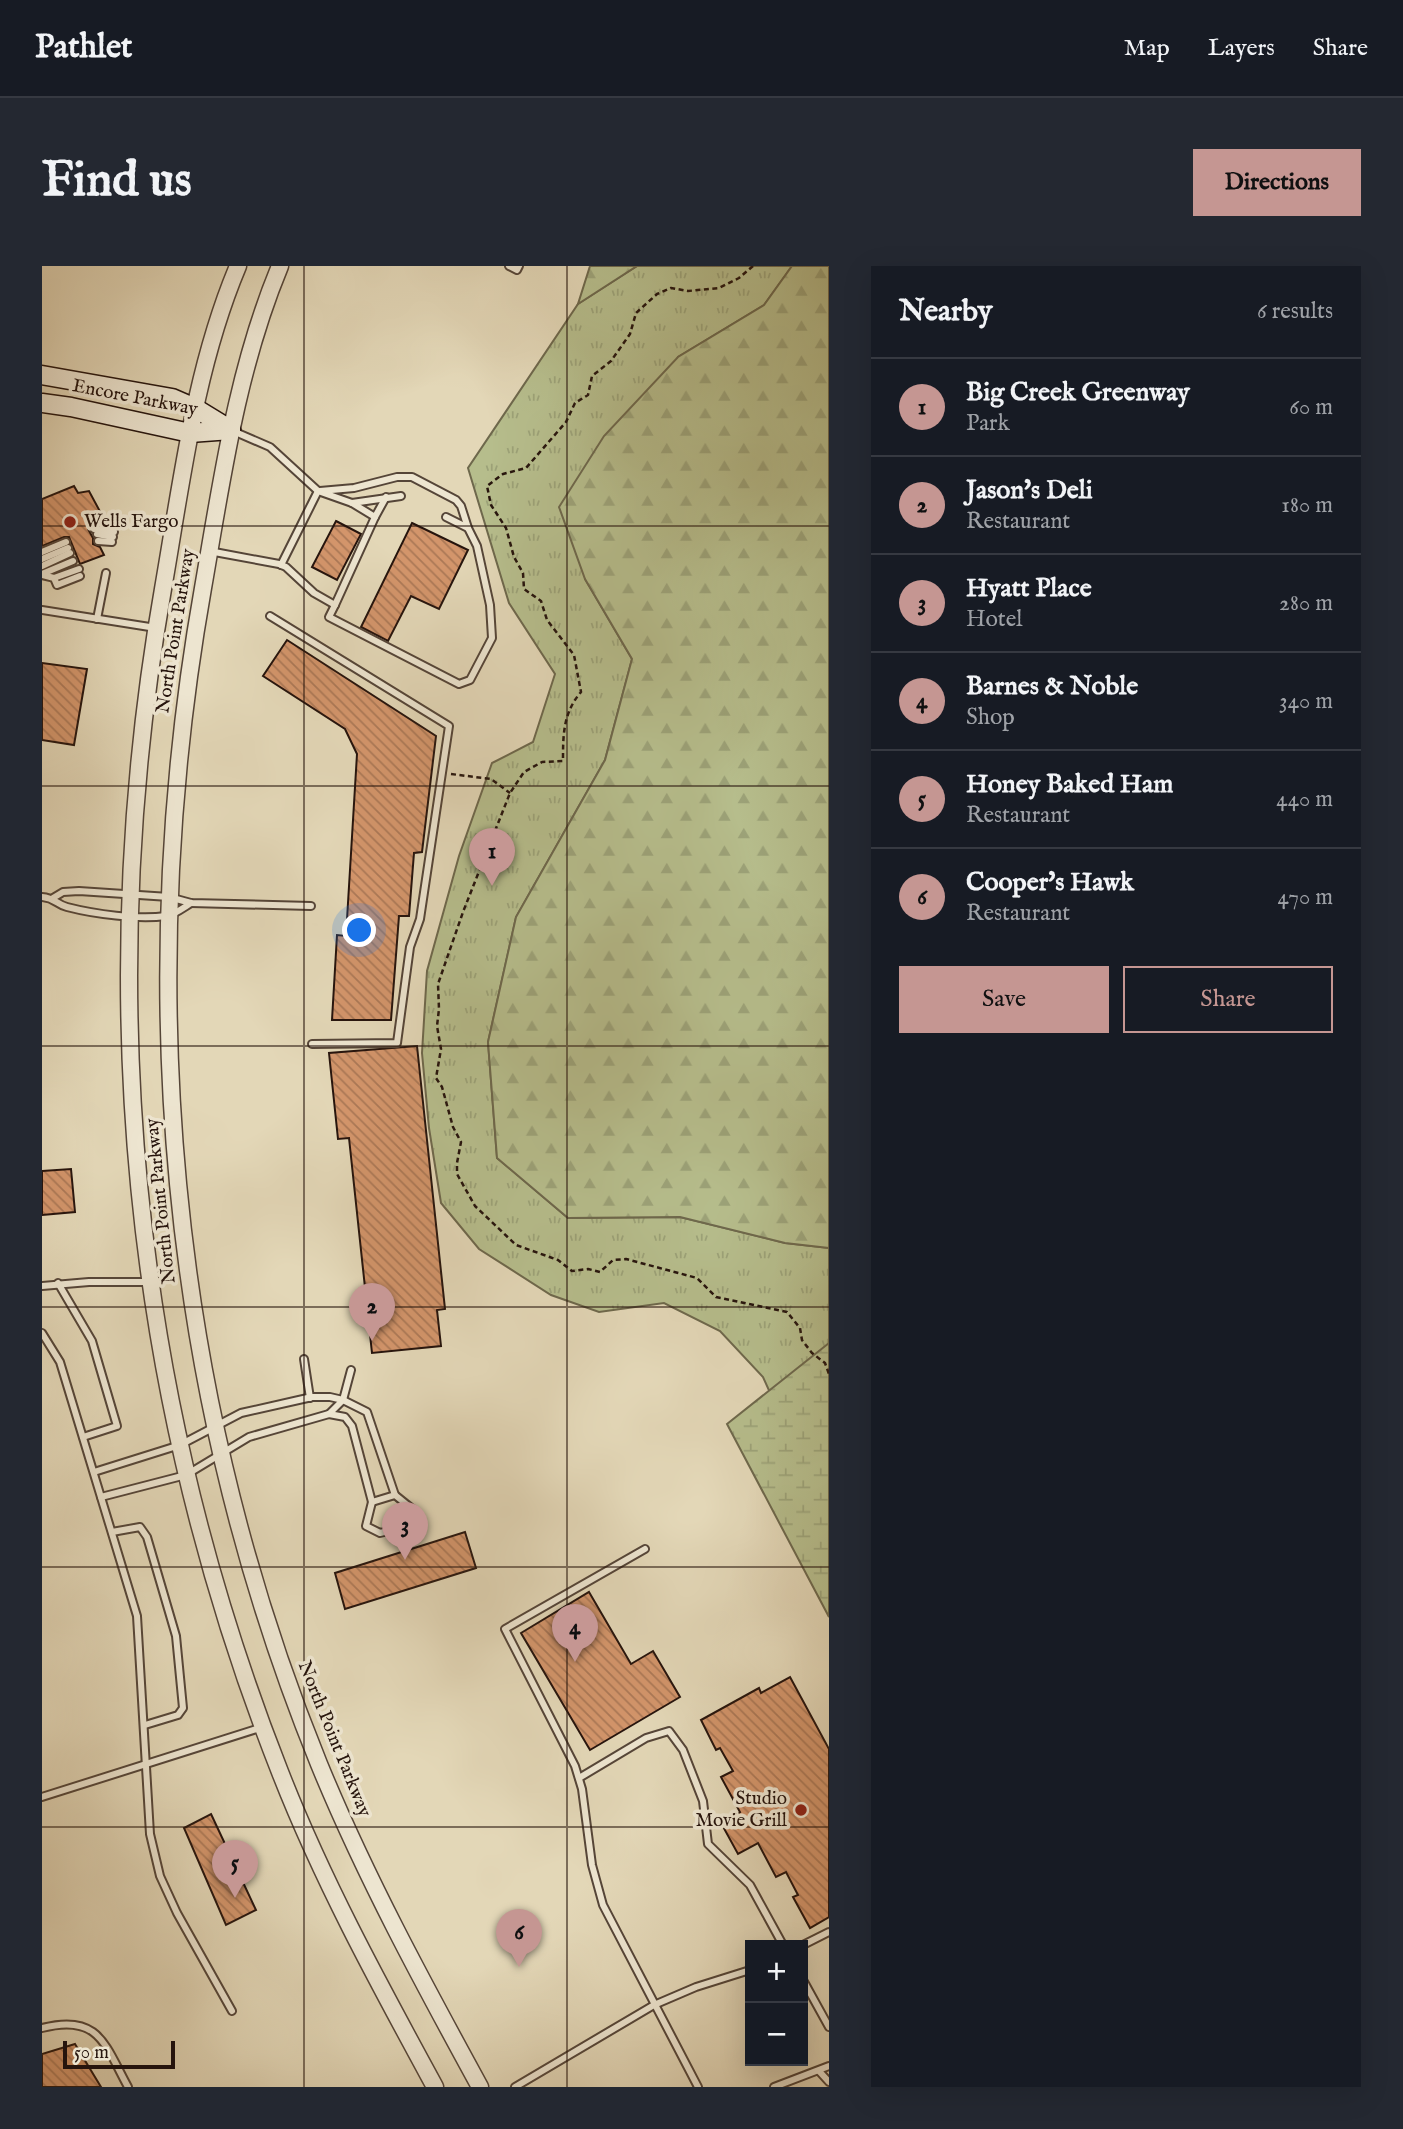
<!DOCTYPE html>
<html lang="en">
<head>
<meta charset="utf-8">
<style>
	:root { --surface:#171b24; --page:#242831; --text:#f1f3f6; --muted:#9ea1a6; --line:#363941; --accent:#c59692 }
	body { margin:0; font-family:"IM FELL English",serif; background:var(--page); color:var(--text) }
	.controls { position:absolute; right:21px; bottom:21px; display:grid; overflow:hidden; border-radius:0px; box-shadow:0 7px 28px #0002 }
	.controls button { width:63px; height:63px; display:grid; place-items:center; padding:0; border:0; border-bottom:2px solid var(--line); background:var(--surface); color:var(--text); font:35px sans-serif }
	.scale { position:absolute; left:21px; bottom:18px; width:112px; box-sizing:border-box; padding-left:7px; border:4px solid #26140d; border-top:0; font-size:19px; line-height:24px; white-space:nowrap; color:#26140d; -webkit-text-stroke:5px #ede5d0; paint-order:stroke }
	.you { position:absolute; left:318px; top:665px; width:24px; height:24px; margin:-18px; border:5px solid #fff; border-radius:50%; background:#1a73e8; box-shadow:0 0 0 10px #1a73e833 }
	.badge { display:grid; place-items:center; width:46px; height:46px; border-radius:50%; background:var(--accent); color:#111; font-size:23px; font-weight:700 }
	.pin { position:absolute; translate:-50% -58px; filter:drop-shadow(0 2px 4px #0008) }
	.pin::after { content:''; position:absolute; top:37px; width:24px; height:21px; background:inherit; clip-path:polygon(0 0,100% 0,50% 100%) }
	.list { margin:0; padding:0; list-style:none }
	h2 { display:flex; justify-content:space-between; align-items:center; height:91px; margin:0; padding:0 28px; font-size:30px }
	h2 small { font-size:23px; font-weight:400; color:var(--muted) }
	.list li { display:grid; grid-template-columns:46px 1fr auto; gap:21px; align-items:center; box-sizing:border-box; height:98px; padding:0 28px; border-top:2px solid var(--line) }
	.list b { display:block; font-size:26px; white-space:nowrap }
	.list p { margin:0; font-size:23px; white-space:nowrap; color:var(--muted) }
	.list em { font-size:23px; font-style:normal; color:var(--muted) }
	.actions { display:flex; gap:14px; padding:21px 28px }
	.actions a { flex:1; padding:16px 0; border:2px solid var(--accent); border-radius:0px; text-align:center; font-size:24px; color:var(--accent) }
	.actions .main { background:var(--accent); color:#111 }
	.map { position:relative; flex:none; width:787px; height:1821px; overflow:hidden; border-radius:0px }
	header { display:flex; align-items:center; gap:42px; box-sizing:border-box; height:98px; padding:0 35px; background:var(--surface); border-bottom:2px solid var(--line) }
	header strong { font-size:33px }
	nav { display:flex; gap:38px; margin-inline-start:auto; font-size:24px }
	.intro { display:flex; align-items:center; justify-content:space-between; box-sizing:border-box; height:168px; padding:0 42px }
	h1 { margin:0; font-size:49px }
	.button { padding:18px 32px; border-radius:0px; background:var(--accent); color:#111; font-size:24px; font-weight:700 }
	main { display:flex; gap:42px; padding:0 42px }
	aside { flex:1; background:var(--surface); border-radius:0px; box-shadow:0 7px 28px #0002 }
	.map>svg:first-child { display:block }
	.grass { fill:url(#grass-tufts); stroke:#6e684c; stroke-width:2 }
	.forest { fill:url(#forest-firs); stroke:#6e684c; stroke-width:2 }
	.wetland { fill:url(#wetland-marsh); stroke:#6e684c; stroke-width:2 }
	.building { fill:url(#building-back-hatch); stroke:#26140d; stroke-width:2 }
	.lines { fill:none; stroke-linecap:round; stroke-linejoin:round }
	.service-casing { stroke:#554538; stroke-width:10 }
	.tertiary-casing { stroke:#554538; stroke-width:19 }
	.secondary-casing { stroke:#26140d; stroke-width:21 }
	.path { stroke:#26140d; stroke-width:2.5; stroke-dasharray:5 3.5; stroke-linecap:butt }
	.service { stroke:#ede5d0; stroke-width:6 }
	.tertiary { stroke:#ede5d0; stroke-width:16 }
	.secondary { stroke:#ede5d0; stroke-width:18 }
	.grid { fill:none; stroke:#26140d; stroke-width:2; stroke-opacity:0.55 }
	.poi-dot { fill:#8f2418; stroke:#ede5d0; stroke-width:2.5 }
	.labels { text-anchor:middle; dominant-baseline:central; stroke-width:7; stroke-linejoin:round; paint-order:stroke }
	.street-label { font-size:19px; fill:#26140d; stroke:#ede5d0 }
	.poi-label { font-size:19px; fill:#26140d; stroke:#ede5d0; text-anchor:start }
</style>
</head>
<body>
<header>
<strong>Pathlet</strong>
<nav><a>Map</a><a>Layers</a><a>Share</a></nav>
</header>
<div class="intro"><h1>Find us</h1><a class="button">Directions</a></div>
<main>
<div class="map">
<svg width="787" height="1821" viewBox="0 0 787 1821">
	<defs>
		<pattern id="grass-tufts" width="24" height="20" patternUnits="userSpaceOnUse" patternTransform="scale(1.75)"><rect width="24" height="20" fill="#b6bd8c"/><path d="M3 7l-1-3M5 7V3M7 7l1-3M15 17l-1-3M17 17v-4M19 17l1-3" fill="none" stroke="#9ca278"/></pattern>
		<pattern id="forest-firs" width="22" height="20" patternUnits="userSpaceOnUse" patternTransform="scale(1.75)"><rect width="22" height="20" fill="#b6bd8c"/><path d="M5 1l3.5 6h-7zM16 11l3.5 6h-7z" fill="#9ca278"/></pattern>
		<pattern id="wetland-marsh" width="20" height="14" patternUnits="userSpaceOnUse" patternTransform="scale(1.75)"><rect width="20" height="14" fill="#b6bd8c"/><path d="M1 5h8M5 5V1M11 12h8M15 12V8" fill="none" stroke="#9ca278"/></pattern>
		<pattern id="building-back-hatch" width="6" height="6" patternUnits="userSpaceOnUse" patternTransform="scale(1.75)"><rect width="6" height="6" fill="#d3956b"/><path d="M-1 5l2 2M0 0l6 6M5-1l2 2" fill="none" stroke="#ab7856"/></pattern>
	</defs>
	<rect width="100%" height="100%" fill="#e3d7b7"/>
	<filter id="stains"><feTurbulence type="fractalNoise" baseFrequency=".00286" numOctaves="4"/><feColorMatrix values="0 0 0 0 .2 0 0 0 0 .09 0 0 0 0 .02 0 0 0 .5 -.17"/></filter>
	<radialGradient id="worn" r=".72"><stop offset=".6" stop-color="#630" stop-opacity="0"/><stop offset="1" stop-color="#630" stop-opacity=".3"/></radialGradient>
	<polygon class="grass" points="595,0 750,0 722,39 636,91 543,313 590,393 563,494 474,651 446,776 455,892 526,952 638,951 743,977 787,982 787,1184 758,1193 721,1111 678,1065 622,1037 557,1046 509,1029 437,983 399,937 387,862 380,787 385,705 417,590 450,497 491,476 513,408 467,337 426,202 536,38"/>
	<g class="forest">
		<polygon points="548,0 595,0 536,38"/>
		<polygon points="750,0 787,0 787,982 743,977 638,951 526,952 455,892 446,776 474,651 563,494 590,393 543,313 517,241 562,170 636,91 722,39"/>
	</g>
	<polygon class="wetland" points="787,1077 787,1351 685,1158"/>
	<g class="building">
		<polygon points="32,220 36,227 47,225 62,253 49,258 46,263 51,272 51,278 58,281 62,289 38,298 27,271 22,271 0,280 0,233"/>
		<polygon points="294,255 319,268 295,314 270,301"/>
		<polygon points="370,257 426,284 397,343 369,330 346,375 319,361"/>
		<polygon points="245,374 394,470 380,586 372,587 367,650 357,650 349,754 290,754 295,669 304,670 315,488 303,463 221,410"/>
		<polygon points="0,397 45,403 32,479 0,474"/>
		<polygon points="375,780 403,1043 395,1044 399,1080 330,1087 307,872 296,873 287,787"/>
		<polygon points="29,903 33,946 0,949 0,905"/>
		<polygon points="423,1266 434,1302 303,1343 293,1307"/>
		<polygon points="547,1326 589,1398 611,1385 638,1431 548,1484 479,1367"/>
		<polygon points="748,1411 787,1483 787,1651 768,1662 751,1631 756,1629 744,1606 734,1611 716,1577 696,1588 679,1557 698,1546 679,1511 691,1505 678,1482 674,1484 659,1454 717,1422 719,1427"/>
		<polygon points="169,1548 214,1644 184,1659 142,1562"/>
		<polygon points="33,1778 59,1821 0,1821 0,1788"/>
	</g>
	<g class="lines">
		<g class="service-casing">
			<g id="service">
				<polyline points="467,0 475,4 477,0"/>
				<polyline points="278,225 312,222 355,211 370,211 414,234 419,240 426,262"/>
				<polyline points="310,237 359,230"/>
				<polyline points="333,251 344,231"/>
				<polyline points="52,263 72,266"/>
				<polyline points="55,268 71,271"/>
				<polyline points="56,275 70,276"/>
				<polyline points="167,285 237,298 244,301 272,327 293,339 333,251 310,237 276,225 228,181 191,165"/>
				<polyline points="0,286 24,276"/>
				<polyline points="0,293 26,282"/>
				<polyline points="239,299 276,225"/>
				<polyline points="0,300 28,287"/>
				<polyline points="0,308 31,295"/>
				<polyline points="0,309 12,312 15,319 38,310"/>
				<polyline points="12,312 37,303"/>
				<polyline points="293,339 287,351 417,418 428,414 450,372 448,339 435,280 426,262 404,251"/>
				<polyline points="0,344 114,362"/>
				<polyline points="228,350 407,460 378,653 368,681 355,777 270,778"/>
				<polyline points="55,353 64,307"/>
				<path d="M0 631C13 632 14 638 25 641 52 648 96 654 124 650 132 649 141 642 149 637"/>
				<polyline points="11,632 21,626 37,625 127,631 149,637 269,640"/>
				<polyline points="16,1017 50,1075 75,1160 41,1171"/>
				<polyline points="0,1020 47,1016 108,1016"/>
				<polyline points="0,1067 18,1096 95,1350 108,1568 118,1610 135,1647 190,1745"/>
				<polyline points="262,1093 268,1132"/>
				<polyline points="52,1206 138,1179 199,1147 270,1131 288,1131 301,1134 325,1146 353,1229 330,1236 310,1160 303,1151 287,1148"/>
				<polyline points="59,1231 144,1209 207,1171 287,1148 301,1134 309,1104"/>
				<polyline points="330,1236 324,1260 338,1267 363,1261 374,1246 353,1229"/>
				<polyline points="70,1266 98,1261 105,1271 134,1370 141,1442 136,1449 103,1459"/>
				<polyline points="603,1283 463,1363 533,1500 540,1523 550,1599 561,1639 656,1821"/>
				<polyline points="537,1512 604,1472 627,1465 641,1484 661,1535 666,1578 708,1619 741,1679"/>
				<polyline points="0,1531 221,1461"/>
				<polyline points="761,1679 787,1666"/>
				<polyline points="761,1714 787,1761"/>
				<path d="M0 1762C57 1747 63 1779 86 1821"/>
				<polyline points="777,1805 787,1816"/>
				<polyline points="473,1821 612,1739 654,1721 708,1704"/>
				<polyline points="732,1821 787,1800"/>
			</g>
		</g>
		<g class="tertiary-casing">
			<g id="tertiary">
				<path d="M196 0C153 102 140 214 121 323 51 722 89 1128 238 1506 281 1616 337 1718 393 1821"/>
				<path d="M238 0C195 103 180 213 161 322 91 716 126 1127 277 1498 323 1610 380 1715 438 1821"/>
			</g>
		</g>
		<g class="secondary-casing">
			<g id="secondary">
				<polyline points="0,109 130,132 153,142 189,164"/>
				<polyline points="0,137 29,141 148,167 189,164"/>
			</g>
		</g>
		<g class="path">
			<path d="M711 0 697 12 677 22 646 25 629 22 615 28 594 47 588 68 569 95 550 110 546 129 533 137 524 156 484 202 461 208 445 220 449 239 464 262 472 291 481 307 482 323 499 335 505 354 532 389 539 426C521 447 521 469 521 495L500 496 482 506 468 527 421 646 396 718 397 743 395 760 399 783 394 812 400 821 411 861 419 876 415 897V908L433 940 474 979 516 994 530 1005 546 1003 558 1006 571 994 584 993 655 1012 674 1031 745 1046 758 1062 760 1074 770 1087 783 1097 787 1108"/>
			<polyline points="409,508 449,513 468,527"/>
		</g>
		<use href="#service" class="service"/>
		<use href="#tertiary" class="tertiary"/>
		<use href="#secondary" class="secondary"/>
	</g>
	<path class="grid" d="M262 0V1821M525 0V1821M0 260H787M0 520H787M0 780H787M0 1041H787M0 1301H787M0 1561H787"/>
	<g class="poi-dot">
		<circle cx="28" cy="256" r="7"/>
		<circle cx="759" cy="1544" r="7"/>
	</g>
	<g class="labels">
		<g class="street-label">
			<text transform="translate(93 132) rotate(11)">Encore Parkway</text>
			<text transform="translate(134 365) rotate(-81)">North Point Parkway</text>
			<text transform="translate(119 935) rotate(-96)">North Point Parkway</text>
			<text transform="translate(292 1473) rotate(68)">North Point Parkway</text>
		</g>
		<g class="poi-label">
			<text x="42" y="256">Wells Fargo</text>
			<text x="745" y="1533" text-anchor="end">Studio<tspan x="745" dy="22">Movie Grill</tspan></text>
		</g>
	</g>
	<rect width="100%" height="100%" filter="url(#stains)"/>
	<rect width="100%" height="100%" fill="url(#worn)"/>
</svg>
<div class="controls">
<button>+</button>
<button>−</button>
</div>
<div class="scale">50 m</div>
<div class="you"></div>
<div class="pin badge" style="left:450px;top:620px">1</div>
<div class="pin badge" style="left:330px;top:1075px">2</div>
<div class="pin badge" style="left:363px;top:1294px">3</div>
<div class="pin badge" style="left:533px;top:1396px">4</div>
<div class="pin badge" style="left:193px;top:1632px">5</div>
<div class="pin badge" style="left:477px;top:1701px">6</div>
</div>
<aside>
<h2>Nearby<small>6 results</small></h2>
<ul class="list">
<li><span class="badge">1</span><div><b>Big Creek Greenway</b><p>Park</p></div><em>60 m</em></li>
<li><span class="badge">2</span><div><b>Jason's Deli</b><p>Restaurant</p></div><em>180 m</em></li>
<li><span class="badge">3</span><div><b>Hyatt Place</b><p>Hotel</p></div><em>280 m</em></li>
<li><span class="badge">4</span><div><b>Barnes &amp; Noble</b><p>Shop</p></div><em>340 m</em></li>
<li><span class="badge">5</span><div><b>Honey Baked Ham</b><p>Restaurant</p></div><em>440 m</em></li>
<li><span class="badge">6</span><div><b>Cooper's Hawk</b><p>Restaurant</p></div><em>470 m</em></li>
</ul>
<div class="actions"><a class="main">Save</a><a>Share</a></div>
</aside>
</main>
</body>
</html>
